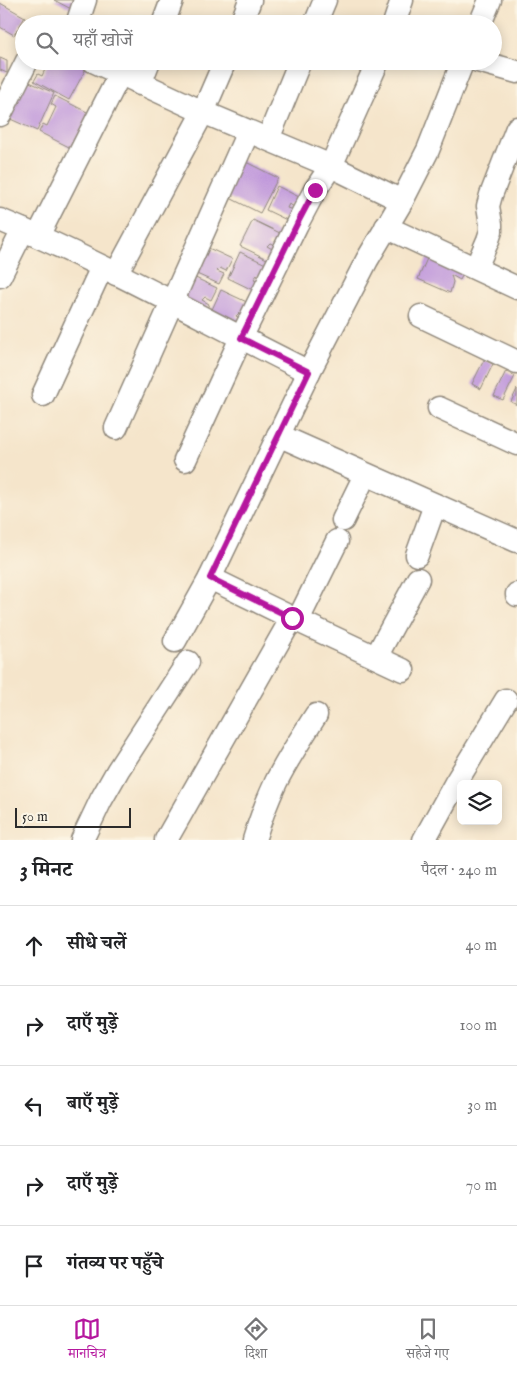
<!DOCTYPE html>
<html lang="hi">
<head>
<meta charset="utf-8">
<style>
	:root { --surface:#fff; --page:#f6f6f6; --text:#202124; --muted:#757577; --line:#e0e0e0; --accent:#b5179e }
	body { margin:0; font-family:"IM FELL English","Noto Serif Devanagari",serif; background:var(--page); color:var(--text) }
	.controls { position:absolute; right:15px; bottom:15px; display:grid; overflow:hidden; border-radius:8px; box-shadow:0 2px 12px #0003 }
	.controls button { width:45px; height:45px; display:grid; place-items:center; padding:0; border:0; border-bottom:1px solid var(--line); background:var(--surface); color:var(--text); font:25px sans-serif }
	.scale { position:absolute; left:15px; bottom:12px; width:116px; box-sizing:border-box; padding-left:5px; border:2px solid #2b2b2b; border-top:0; font-size:14px; line-height:18px; white-space:nowrap; color:#2b2b2b; -webkit-text-stroke:4px #fcf5e5; paint-order:stroke }
	.stop { position:absolute; width:15px; height:15px; margin:-11px; border:4px solid #b5179e; border-radius:50%; background:#fff }
	.stop.end { background:#b5179e; border-color:#fff; box-shadow:0 1px 5px #0008 }
	.list { margin:0; padding:0; list-style:none }
	h2 { display:flex; justify-content:space-between; align-items:center; height:65px; margin:0; padding:0 20px; font-size:21px }
	h2 small { font-size:16px; font-weight:400; color:var(--muted) }
	.list li { display:grid; grid-template-columns:32px 1fr auto; gap:15px; align-items:center; box-sizing:border-box; height:80px; padding:0 20px; border-top:1px solid var(--line) }
	.list b { display:block; font-size:19px; white-space:nowrap }
	.list em { font-size:16px; font-style:normal; color:var(--muted) }
	.icon { flex:none; width:28px; height:28px; fill:none; stroke:currentColor; stroke-width:2; stroke-linecap:round; stroke-linejoin:round }
	.map { position:relative; flex:none; width:517px; height:840px; overflow:hidden }
	.search { position:absolute; background:var(--surface); box-shadow:0 2px 12px #0003; left:15px; right:15px; top:15px; height:55px; display:flex; align-items:center; gap:12px; box-sizing:border-box; padding:0 18px; border-radius:28px; color:var(--muted); font-size:19px }
	.sheet { height:465px; background:var(--surface) }
	nav { display:flex; justify-content:space-around; align-items:center; box-sizing:border-box; height:70px; border-top:1px solid var(--line); background:var(--surface); font-size:14px; color:var(--muted) }
	nav a { display:grid; justify-items:center; gap:2px }
	nav .on { color:var(--accent) }
	.map>svg:first-child { display:block }
	.building { fill:#c098db }
	.lines { fill:none; stroke-linecap:round; stroke-linejoin:round }
	.minor-casing { stroke:#90887b; stroke-width:25 }
	.minor { stroke:#fff; stroke-width:22 }
	.route { stroke:#b5179e; stroke-width:6 }
</style>
</head>
<body>
<div class="map">
<svg width="517" height="840" viewBox="0 0 517 840">
	<rect width="100%" height="100%" fill="#fcf5e5"/>
	<filter id="ink" filterUnits="userSpaceOnUse"><feTurbulence type="fractalNoise" baseFrequency=".02" numOctaves="2"/><feDisplacementMap in="SourceGraphic" scale="10" xChannelSelector="R" yChannelSelector="G"/><feConvolveMatrix kernelMatrix="1 2 1 2 8 2 1 2 1" color-interpolation-filters="sRGB"/></filter>
	<filter id="wash" filterUnits="userSpaceOnUse"><feTurbulence type="fractalNoise" baseFrequency=".0096" numOctaves="4" result="noise"/><feDisplacementMap in="SourceGraphic" scale="20" xChannelSelector="R" yChannelSelector="G"/><feGaussianBlur stdDeviation="1.12" result="paint"/><feColorMatrix in="noise" values="0 0 0 0 0 0 0 0 0 0 0 0 0 0 0 0 0 1.4 0 .05"/><feComposite in="paint" operator="in"/></filter>
	<g filter="url(#wash)">
		<rect width="100%" height="100%" fill="#f5e5cb"/>
		<g id="blocks">
			<g class="building">
				<polygon points="54,0 77,0 73,10"/>
				<polygon points="0,3 25,17 14,35 0,27"/>
				<polygon points="0,58 7,61 7,73 0,70"/>
				<polygon points="49,61 81,61 88,65 69,100 34,81 38,74 42,76"/>
				<polygon points="25,80 54,93 37,131 6,117"/>
				<polygon points="55,96 93,115 75,150 39,132 43,124 47,126 56,107 51,104"/>
				<polygon points="240,159 278,178 260,213 224,195"/>
				<polygon points="277,186 305,200 300,210 289,204 287,208 296,211 291,222 266,210"/>
				<polygon points="253,220 282,234 277,246 270,243 267,246 274,250 269,260 240,246"/>
				<polygon points="202,245 232,259 226,271 220,268 217,271 224,274 219,284 190,271"/>
				<polygon points="240,252 270,266 264,278 257,275 254,279 261,282 257,292 228,278"/>
				<polygon points="429,254 465,270 460,280 451,275 453,282 450,293 418,279"/>
				<polygon points="187,274 217,288 211,300 205,297 202,300 209,304 204,314 175,300"/>
				<polygon points="221,290 251,304 245,316 239,313 236,316 243,320 238,330 209,316"/>
				<polygon points="484,360 493,364 481,389 472,384"/>
				<polygon points="506,371 515,376 503,400 494,396"/>
				<polygon points="517,389 517,405 511,402"/>
			</g>
		</g>
	</g>
	<g filter="url(#ink)">
		<use href="#blocks" fill-opacity="0" stroke="#90887b" stroke-width="1"/>
		<g class="lines">
			<g class="minor-casing">
				<g id="minor">
					<polyline points="77,24 85,0"/>
					<polyline points="163,24 172,0"/>
					<polyline points="241,24 250,0"/>
					<polyline points="315,24 325,0"/>
					<polyline points="394,24 402,0"/>
					<polyline points="480,24 490,0"/>
					<polyline points="93,61 203,112 331,166 402,201"/>
					<polyline points="478,61 517,72"/>
					<polyline points="140,84 149,61"/>
					<polyline points="0,115 27,61"/>
					<polyline points="268,139 300,61"/>
					<path d="M0 220C106 264 206 321 309 372"/>
					<polyline points="386,227 517,288"/>
					<polyline points="38,236 120,74"/>
					<polyline points="476,268 488,240 491,231 491,224 488,206 491,195 517,128"/>
					<polyline points="116,274 203,112 225,61"/>
					<polyline points="0,276 23,230"/>
					<polyline points="421,316 517,362"/>
					<polyline points="43,395 102,267"/>
					<polyline points="439,408 517,444"/>
					<polyline points="116,428 248,132"/>
					<polyline points="278,435 517,541"/>
					<polyline points="185,460 241,338 297,224 315,190 331,166 378,61"/>
					<polyline points="343,520 365,475"/>
					<polyline points="417,555 435,505"/>
					<polyline points="210,578 292,618 403,670"/>
					<polyline points="517,595 517,594"/>
					<polyline points="298,620 337,541"/>
					<polyline points="175,641 210,578 309,372 367,260 402,201 428,150 463,61"/>
					<polyline points="376,657 418,579"/>
					<polyline points="82,840 101,800 118,770 188,662"/>
					<polyline points="166,840 292,618"/>
					<path d="M254 840C260 820 267 801 276 782 288 758 302 737 316 715"/>
					<polyline points="424,840 455,784 506,700"/>
				</g>
			</g>
			<use href="#minor" class="minor"/>
		</g>
	</g>
	<g class="lines" filter="url(#ink)">
		<polyline class="route" points="292,618 210,578 309,372 241,338 297,224 315,190"/>
	</g>
</svg>
<div class="controls">
<button><svg class="icon" aria-label="layers" viewBox="0 0 24 24"><path d="M12 4l9 5-9 5-9-5zM3 14l9 5 9-5"/></svg></button>
</div>
<div class="scale">50 m</div>
<div class="stop" style="left:292px;top:618px"></div>
<div class="stop end" style="left:315px;top:190px"></div>
<div class="search"><svg class="icon" aria-label="search" viewBox="0 0 24 24"><circle cx="10" cy="10" r="6"/><path d="M15 15l6 6"/></svg>यहाँ खोजें</div>
</div>
<section class="sheet">
<h2>3 मिनट<small>पैदल · 240 m</small></h2>
<ul class="list">
<li><svg class="icon" aria-label="ahead" viewBox="0 0 24 24"><path d="M12 20V5M6 11l6-6 6 6"/></svg><div><b>सीधे चलें</b></div><em>40 m</em></li>
<li><svg class="icon" aria-label="right" viewBox="0 0 24 24"><path d="M7 20v-9h11M14 6l5 5-5 5"/></svg><div><b>दाएँ मुड़ें</b></div><em>100 m</em></li>
<li><svg class="icon" aria-label="left" viewBox="0 0 24 24"><path d="M17 20v-9H6M10 6l-5 5 5 5"/></svg><div><b>बाएँ मुड़ें</b></div><em>30 m</em></li>
<li><svg class="icon" aria-label="right" viewBox="0 0 24 24"><path d="M7 20v-9h11M14 6l5 5-5 5"/></svg><div><b>दाएँ मुड़ें</b></div><em>70 m</em></li>
<li><svg class="icon" aria-label="arrive" viewBox="0 0 24 24"><path d="M6 21V4h12l-3 4 3 4H6"/></svg><div><b>गंतव्य पर पहुँचे</b></div></li>
</ul>
</section>
<nav>
<a class="on"><svg class="icon" aria-label="map" viewBox="0 0 24 24"><path d="M3 6l6-2 6 2 6-2v14l-6 2-6-2-6 2zM9 4v14M15 6v14"/></svg>मानचित्र</a>
<a><svg class="icon" aria-label="directions" viewBox="0 0 24 24"><path d="M12 3l9 9-9 9-9-9zM9 14v-3h6M13 9l2 2-2 2"/></svg>दिशा</a>
<a><svg class="icon" aria-label="saved" viewBox="0 0 24 24"><path d="M7 4h10v16l-5-4-5 4z"/></svg>सहेजे गए</a>
</nav>
</body>
</html>
